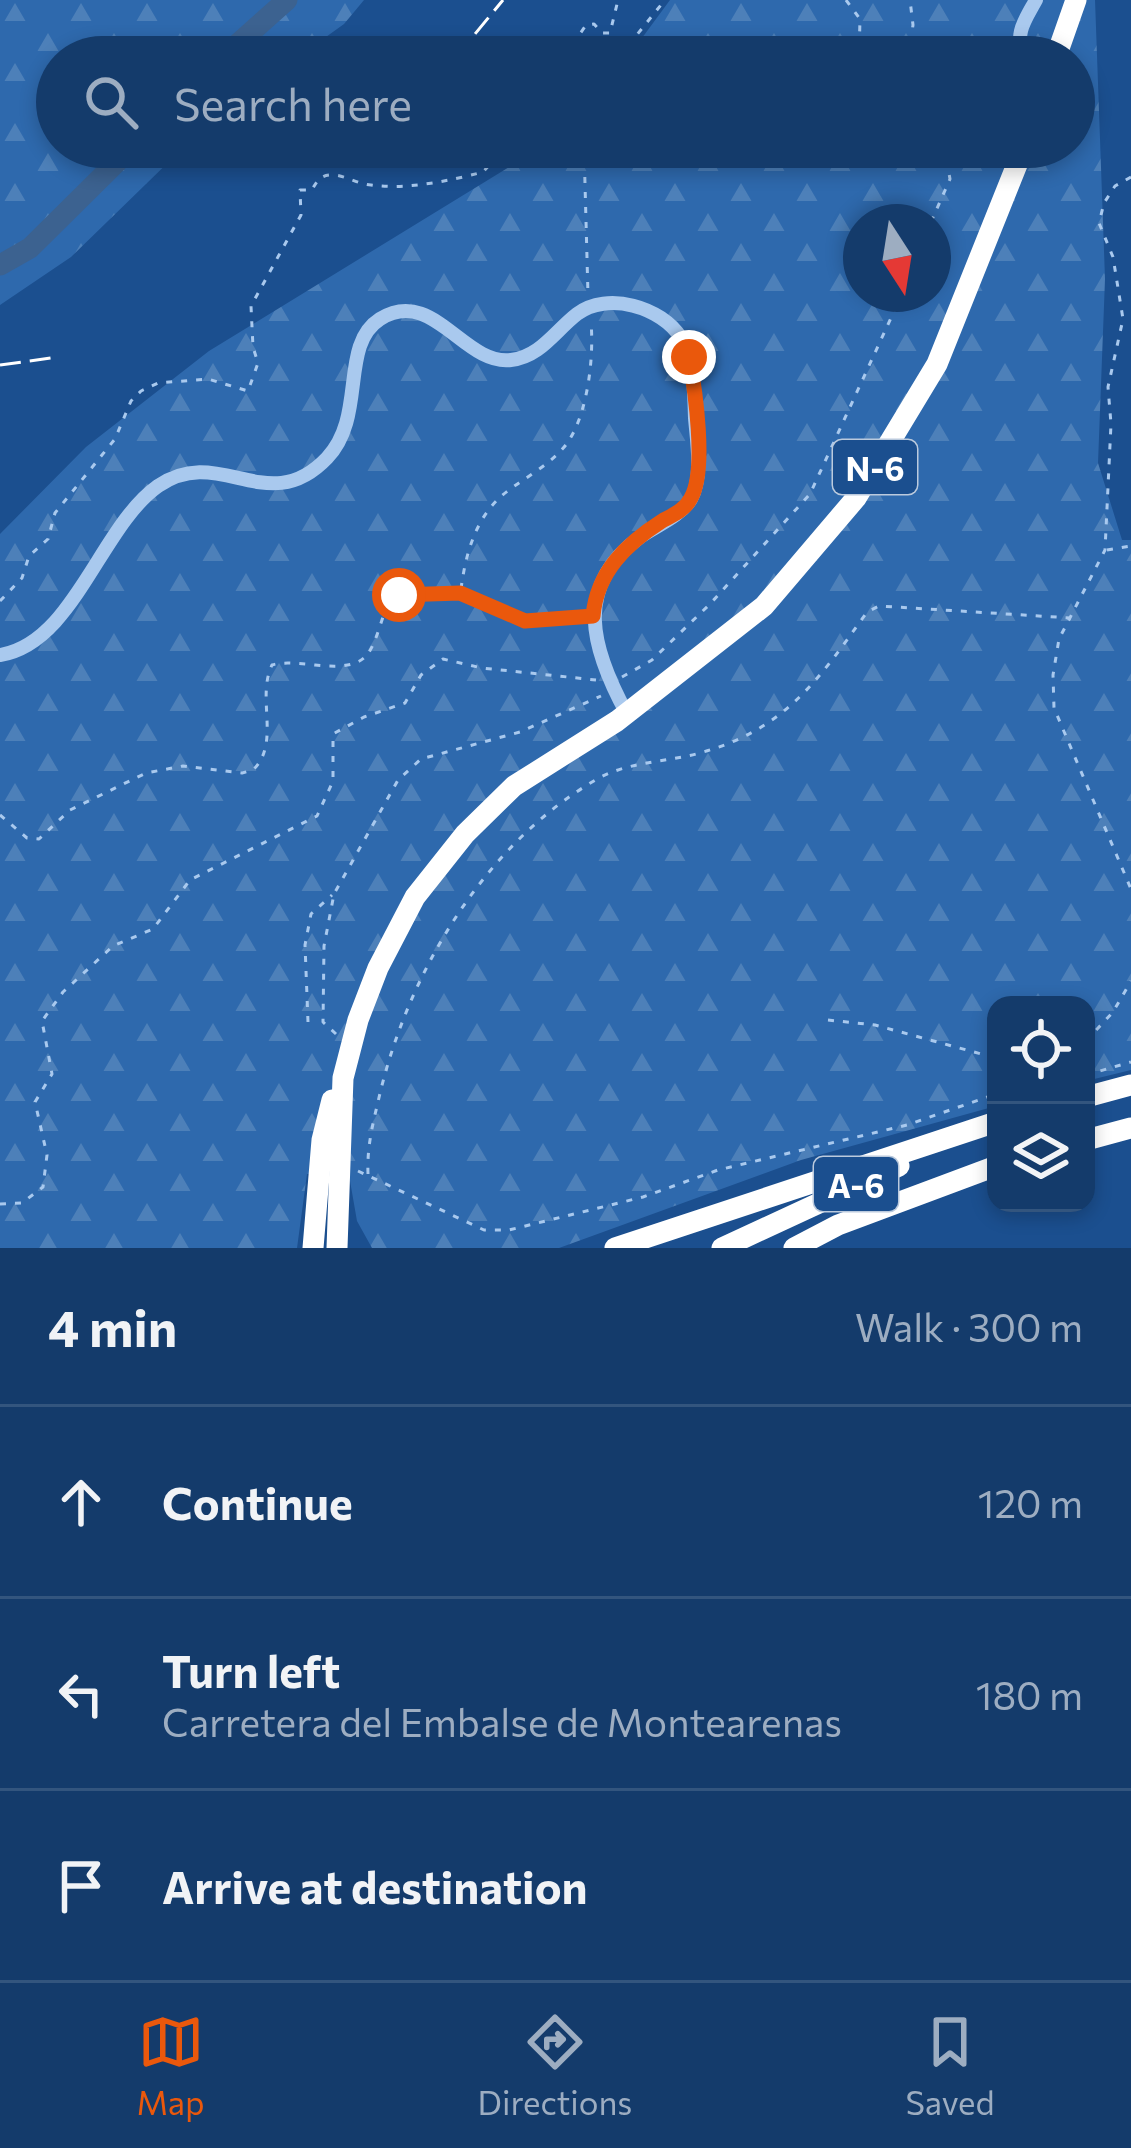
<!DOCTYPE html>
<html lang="en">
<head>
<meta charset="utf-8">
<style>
	:root { --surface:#143b6b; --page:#1d4271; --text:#f1f3f6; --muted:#9dadc1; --line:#33557e; --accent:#ea580c }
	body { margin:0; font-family:Commissioner,sans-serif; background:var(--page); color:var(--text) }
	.controls { position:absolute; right:36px; bottom:36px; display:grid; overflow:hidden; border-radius:24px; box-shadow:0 6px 18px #0003 }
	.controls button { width:108px; height:108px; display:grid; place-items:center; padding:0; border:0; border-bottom:3px solid var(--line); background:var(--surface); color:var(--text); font:60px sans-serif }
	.compass { position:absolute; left:843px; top:204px; width:108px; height:108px; border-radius:50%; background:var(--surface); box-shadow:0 6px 18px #0003; rotate:168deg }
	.stop { position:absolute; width:36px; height:36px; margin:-27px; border:9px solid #ea580c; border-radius:50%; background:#fff }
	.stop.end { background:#ea580c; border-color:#fff; box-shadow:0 3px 12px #0008 }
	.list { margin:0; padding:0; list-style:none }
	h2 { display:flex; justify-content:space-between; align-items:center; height:156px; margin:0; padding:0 48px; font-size:51px }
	h2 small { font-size:39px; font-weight:400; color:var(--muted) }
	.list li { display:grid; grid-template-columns:78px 1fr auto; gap:36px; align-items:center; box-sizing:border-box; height:192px; padding:0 48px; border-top:3px solid var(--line) }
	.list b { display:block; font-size:45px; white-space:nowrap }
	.list p { margin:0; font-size:39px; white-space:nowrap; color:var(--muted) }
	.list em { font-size:39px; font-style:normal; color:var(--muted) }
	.icon { flex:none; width:66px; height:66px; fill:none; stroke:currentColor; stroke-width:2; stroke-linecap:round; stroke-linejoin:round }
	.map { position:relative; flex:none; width:1131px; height:1248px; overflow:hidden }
	.search { position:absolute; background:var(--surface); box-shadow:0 6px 18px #0003; left:36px; right:36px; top:36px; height:132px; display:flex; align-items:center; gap:30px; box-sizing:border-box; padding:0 42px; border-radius:66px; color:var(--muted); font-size:45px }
	.sheet { height:732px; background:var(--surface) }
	nav { display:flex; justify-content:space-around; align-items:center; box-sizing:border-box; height:168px; border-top:3px solid var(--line); background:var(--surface); font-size:33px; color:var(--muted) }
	nav a { display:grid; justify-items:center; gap:6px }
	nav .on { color:var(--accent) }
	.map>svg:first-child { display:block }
	.forest { fill:url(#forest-firs); fill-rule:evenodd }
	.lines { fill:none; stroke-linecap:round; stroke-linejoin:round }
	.river { stroke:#3c6290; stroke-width:21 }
	.path { stroke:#a9c9ee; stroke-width:3; stroke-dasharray:6 9; stroke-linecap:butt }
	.minor { stroke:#a9c9ee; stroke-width:14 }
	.highway { stroke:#fff; stroke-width:21 }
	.rail { stroke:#fff; stroke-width:3; stroke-dasharray:21 9; stroke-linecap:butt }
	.route { stroke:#ea580c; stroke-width:15 }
	.labels { text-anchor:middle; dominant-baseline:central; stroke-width:9; stroke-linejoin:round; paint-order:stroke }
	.shield { fill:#1b4f8f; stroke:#bbcadd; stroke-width:3 }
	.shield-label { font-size:33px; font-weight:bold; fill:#fff }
</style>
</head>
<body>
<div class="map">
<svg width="1131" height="1248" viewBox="0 0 1131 1248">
	<defs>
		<pattern id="forest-firs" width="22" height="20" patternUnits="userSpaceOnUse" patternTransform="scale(3)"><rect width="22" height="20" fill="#2e69ad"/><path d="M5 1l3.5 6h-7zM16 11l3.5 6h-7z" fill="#4d80b9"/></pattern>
	</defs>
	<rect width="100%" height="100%" fill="#1b4f8f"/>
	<g class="forest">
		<polygon points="0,0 364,0 344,24 298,57 57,57 57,147 184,147 71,257 0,305"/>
		<path d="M670 0H1095L1105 279 1098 463 1122 540H1131V1070L1086 1081V1005H996V1106L801 1160 559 1248H372L357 1221 349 1175 307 1174 297 1248H0V534L86 447 209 351 542 147H1074V57H628ZM861 222H933V294H861Z"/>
	</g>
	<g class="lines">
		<g class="river">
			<polyline points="223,57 287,0"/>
			<polyline points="0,265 30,248 132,147"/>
		</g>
		<g class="path">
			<polyline points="846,0 860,19 859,57"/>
			<polyline points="564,57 586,25 594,24 602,33 610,33 618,0"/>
			<polyline points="619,57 665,0"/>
			<polyline points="908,57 913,25 910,0"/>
			<polyline points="584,147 588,295"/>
			<polyline points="1131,177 1115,186 1104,203 1099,223 1113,257 1123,319 1108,387 1111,424 1105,550 1059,639 1053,675 1054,708 1131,889"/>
			<polyline points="931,222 950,179 948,168 955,147"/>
			<polyline points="1107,550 1131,546"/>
			<path d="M461 589C466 551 477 513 509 490 529 475 553 463 568 442 588 412 594 357 591 322"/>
			<path d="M0 601 22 578 29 556 48 539 55 513 115 439 131 401 141 391 158 383 208 379 248 391 258 363 253 347 251 306 301 215 300 190H312C317 180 322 174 334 175 346 176 358 184 371 185 406 190 449 181 483 172L506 147"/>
			<polyline points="622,677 652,660 710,604 810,494 902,294"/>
			<path d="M0 815 27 838 39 839 70 810 146 773 183 766 242 773 253 770C281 743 256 698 272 665 298 657 347 678 367 655 377 642 382 616 389 601L414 593H460L525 621 583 616"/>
			<polyline points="828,1020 875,1025 996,1058"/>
			<polyline points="308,1022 305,945 311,914 332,895"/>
			<polyline points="336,1034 323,1022 324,946 334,894 398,780 421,759 520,732 601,696"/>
			<polyline points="1086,1041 1113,1012 1131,981"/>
			<polyline points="1086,1075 1131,1062"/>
			<polyline points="358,1171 484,1230 509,1230 643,1197 718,1170 907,1125 996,1094"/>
			<path d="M368 1174C367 1148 372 1127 378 1102 406 976 484 843 599 778 629 762 664 762 696 754 784 731 817 682 867 612L879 606 1071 618"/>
			<polyline points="0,1204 22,1203 43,1187 47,1155 35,1102 52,1074 42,1021 63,992 113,946 153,929 190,880 317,816 333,781 333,734 364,717 405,703 421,675 443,659 482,668 596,680"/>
		</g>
		<g class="minor">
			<path d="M1025 57C1013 35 1025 20 1036 0"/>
			<path d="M0 655C74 643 100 527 158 486 220 443 268 520 327 458 367 416 339 345 380 319 433 286 464 366 511 360 540 357 555 331 577 314 607 291 662 307 681 338 695 361 694 392 695 418 697 442 703 477 691 499 681 516 656 526 640 537 572 587 592 650 627 714"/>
		</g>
		<g class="highway">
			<polyline points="1056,57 1076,0"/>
			<polyline points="1086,1097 1131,1085"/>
			<polyline points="1086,1140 1131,1128"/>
			<polyline points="313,1248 322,1140 332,1100"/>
			<polyline points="337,1248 343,1078 358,1020 378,968 415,897 465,834 514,786 617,721 764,606 856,498 937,364 1024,147"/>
			<polyline points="615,1248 996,1122"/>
			<polyline points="722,1248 899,1166"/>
			<polyline points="794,1248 838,1225 996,1166"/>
		</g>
		<g class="rail">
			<polyline points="456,57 503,0"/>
			<polyline points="0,365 51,358"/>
		</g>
	</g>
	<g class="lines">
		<path class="route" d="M399 595 460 593 525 621 593 616C597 572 626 544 662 521 673 515 685 510 691 498 707 470 695 389 689 357"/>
	</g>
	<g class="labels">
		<g class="shield">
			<rect x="833" y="440" width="84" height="54" rx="9"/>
			<rect x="814" y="1157" width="84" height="54" rx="9"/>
		</g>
		<g class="shield-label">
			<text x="875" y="467">N-6</text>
			<text x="856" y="1184">A-6</text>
		</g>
	</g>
</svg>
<div class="controls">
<button><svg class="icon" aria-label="locate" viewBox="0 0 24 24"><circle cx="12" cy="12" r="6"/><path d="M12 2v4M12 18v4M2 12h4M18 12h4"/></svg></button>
<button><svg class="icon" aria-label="layers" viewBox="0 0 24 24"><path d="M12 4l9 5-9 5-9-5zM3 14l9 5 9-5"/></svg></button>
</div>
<svg class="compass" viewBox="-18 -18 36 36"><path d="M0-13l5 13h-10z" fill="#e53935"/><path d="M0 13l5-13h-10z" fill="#9dadc1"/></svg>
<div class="stop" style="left:399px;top:595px"></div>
<div class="stop end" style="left:689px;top:357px"></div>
<div class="search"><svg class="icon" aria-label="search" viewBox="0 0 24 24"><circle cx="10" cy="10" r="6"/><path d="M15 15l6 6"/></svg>Search here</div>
</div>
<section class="sheet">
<h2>4 min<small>Walk · 300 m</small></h2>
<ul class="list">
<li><svg class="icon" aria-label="ahead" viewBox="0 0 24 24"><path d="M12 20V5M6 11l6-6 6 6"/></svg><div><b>Continue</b></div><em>120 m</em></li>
<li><svg class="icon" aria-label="left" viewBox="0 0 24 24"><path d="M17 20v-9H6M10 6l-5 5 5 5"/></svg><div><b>Turn left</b><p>Carretera del Embalse de Montearenas</p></div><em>180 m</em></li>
<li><svg class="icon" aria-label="arrive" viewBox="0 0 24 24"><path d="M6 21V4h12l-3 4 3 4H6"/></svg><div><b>Arrive at destination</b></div></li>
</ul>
</section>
<nav>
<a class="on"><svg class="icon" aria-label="map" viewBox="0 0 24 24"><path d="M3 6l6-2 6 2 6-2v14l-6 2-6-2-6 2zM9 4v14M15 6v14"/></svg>Map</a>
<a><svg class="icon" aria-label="directions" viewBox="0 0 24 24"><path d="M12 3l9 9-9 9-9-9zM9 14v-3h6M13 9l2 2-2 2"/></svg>Directions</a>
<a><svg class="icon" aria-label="saved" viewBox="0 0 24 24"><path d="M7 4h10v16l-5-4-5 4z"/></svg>Saved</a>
</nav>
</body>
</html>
